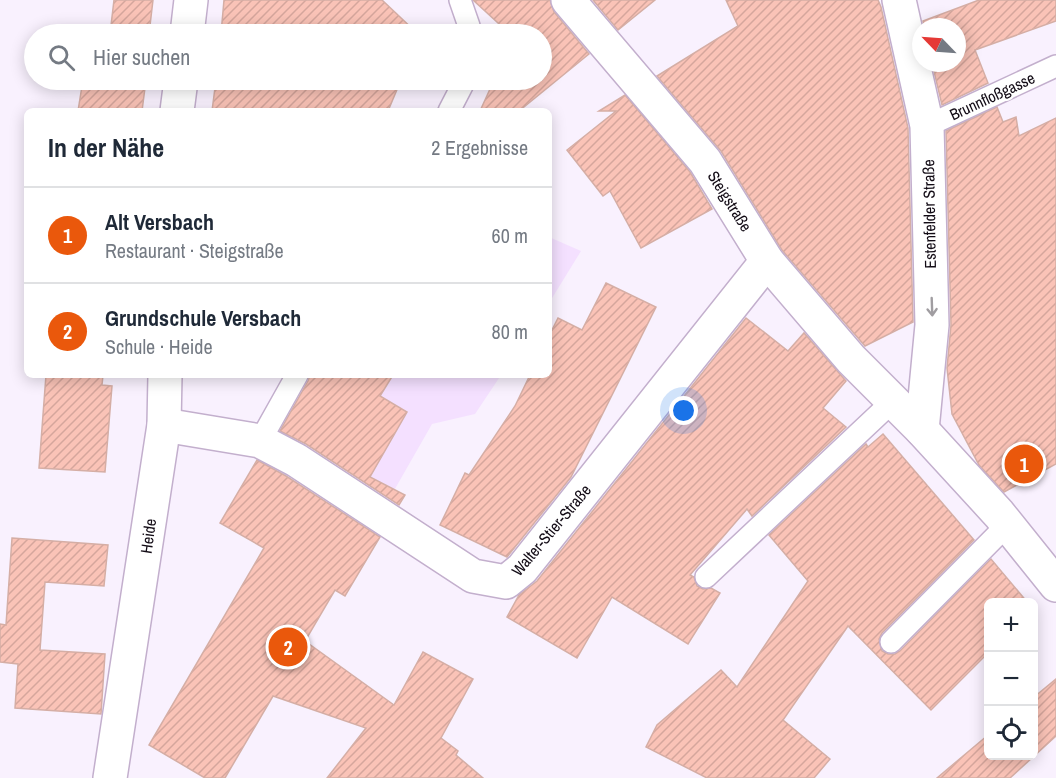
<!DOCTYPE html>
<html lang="de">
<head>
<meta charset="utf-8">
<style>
	:root { --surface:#fff; --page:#f6f6f7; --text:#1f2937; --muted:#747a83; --line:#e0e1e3; --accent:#ea580c }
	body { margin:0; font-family:"Archivo Narrow",sans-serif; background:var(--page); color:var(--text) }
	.controls { position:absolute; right:18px; bottom:18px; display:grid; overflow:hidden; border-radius:9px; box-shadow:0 3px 15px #0003 }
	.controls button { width:54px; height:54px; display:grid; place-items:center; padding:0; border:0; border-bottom:2px solid var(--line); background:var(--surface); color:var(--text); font:30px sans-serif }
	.compass { position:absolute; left:912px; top:18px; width:54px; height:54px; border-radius:50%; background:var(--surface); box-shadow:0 3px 15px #0003; rotate:295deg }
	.you { position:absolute; left:684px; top:411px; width:21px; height:21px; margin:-15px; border:4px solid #fff; border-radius:50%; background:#1a73e8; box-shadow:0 0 0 9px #1a73e833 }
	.badge { display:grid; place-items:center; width:39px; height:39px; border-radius:50%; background:var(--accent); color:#fff; font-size:20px; font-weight:700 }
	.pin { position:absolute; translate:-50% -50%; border:3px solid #fff; box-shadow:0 2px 6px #0006 }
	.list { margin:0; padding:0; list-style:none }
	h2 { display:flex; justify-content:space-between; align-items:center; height:78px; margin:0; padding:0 24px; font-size:26px }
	h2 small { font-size:20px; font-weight:400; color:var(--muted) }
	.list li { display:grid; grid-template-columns:39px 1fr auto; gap:18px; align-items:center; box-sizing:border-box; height:96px; padding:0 24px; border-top:2px solid var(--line) }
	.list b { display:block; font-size:22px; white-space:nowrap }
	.list p { margin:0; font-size:20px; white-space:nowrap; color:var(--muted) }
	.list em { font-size:20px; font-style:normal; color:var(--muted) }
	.icon { flex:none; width:33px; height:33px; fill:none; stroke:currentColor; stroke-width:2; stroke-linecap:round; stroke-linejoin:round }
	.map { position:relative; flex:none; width:1056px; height:778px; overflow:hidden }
	.search { position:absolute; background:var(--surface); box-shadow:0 3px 15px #0003; left:24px; top:24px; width:528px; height:66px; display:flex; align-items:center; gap:15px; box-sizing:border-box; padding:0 21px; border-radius:33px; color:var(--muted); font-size:22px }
	.panel { position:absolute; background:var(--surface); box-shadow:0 3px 15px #0003; left:24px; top:108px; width:528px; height:270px; border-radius:9px }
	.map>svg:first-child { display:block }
	.built { fill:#f4e0ff }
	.building { fill:url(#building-hatch); stroke:#d5aea5; stroke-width:1.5 }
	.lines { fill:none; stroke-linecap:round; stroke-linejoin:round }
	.service-casing { stroke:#c3afcd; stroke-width:24 }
	.minor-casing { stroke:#c3afcd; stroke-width:36 }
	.service { stroke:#fff; stroke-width:21 }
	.minor { stroke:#fff; stroke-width:33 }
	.oneway { stroke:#a09da1 }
	.labels { text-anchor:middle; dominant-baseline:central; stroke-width:4.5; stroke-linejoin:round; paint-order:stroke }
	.street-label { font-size:16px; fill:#120b15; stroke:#fff }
</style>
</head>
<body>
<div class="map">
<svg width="1056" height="778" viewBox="0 0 1056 778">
	<defs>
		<pattern id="building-hatch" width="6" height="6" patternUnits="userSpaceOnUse" patternTransform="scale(1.5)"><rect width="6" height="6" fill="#fac3b7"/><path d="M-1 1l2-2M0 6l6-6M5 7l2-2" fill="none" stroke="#d5a69c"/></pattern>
	</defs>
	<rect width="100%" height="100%" fill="#f9f1fe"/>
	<g class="built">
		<polygon points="549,237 581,251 549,303"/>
		<polygon points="305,375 501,375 475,414 432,424 392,494 279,420"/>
	</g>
	<g class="building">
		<polygon points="114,0 153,0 149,34 110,34"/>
		<polygon points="224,0 382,0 418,34 221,34"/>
		<polygon points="473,0 550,0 554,12 589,54 519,111 480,111 490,89 484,84 488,80 542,80 542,34 510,34"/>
		<polygon points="593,0 655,0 618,30"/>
		<polygon points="726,0 878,0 881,7 908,128 913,322 865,346 782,250 721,151 657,76 738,26"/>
		<polygon points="979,0 1056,0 1056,21 975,50 988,83 942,105 932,63 957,63 957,27 924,27 923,21"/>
		<polygon points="83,80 146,80 142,111 78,111"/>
		<polygon points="216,80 401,80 388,111 212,111"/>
		<polygon points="625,95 690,172 712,209 641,248 610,191 603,196 567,150 616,111 599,111"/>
		<polygon points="997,107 1003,122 1016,117 1019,136 1056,118 1056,464 1004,492 979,465 952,414 947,368 951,325 946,131"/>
		<polygon points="606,283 656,307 571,477 507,557 440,525 465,473 469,475 515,406 530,375 549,375 549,336 558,318 582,330"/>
		<polygon points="746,318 788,351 804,333 846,381 823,408 846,427 752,516 747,509 690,575 694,577 697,586 703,589 711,588 720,593 688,644 612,597 577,658 507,617 519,595 537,581"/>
		<polygon points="46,375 103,375 102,385 112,386 105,472 39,468"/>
		<polygon points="310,375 393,375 380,396 407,412 370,477 405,495 399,505 306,444 280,431 308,381"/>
		<polygon points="883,434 974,540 882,633 879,639 882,651 888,654 895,654 900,651 991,559 1028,603 988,603 988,653 931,710 848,626 783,720 830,759 814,778 707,778 646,747 657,725 721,670 737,687 808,581 769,535 866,444 868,447"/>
		<polygon points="257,460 286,476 380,537 345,596 335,590 305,641 394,705 423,652 473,679 441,738 458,751 456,755 483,778 327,778 366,728 273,696 225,778 205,778 149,745 264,548 220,523"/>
		<polygon points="12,538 108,545 104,586 45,582 40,650 105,654 101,714 15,708 18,664 0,662 0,624 6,625"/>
		<polygon points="1056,679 1056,736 1010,778 937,778 988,735 988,756 1034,756 1034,697"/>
	</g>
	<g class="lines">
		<g class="service-casing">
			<g id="service">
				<polyline points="460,0 469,26 469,34"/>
				<polyline points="449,111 465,80"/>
				<polyline points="927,126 1056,66"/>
				<polyline points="260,441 297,375"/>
				<polyline points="706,577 893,401"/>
				<polyline points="891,642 1007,525"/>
			</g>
		</g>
		<g class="minor-casing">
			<g id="minor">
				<polyline points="568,0 705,161 767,261 851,359 922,430 999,514 1056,585"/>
				<polyline points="899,0 927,126 932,325 922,430"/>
				<polyline points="187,34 191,0"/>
				<polyline points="177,111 181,80"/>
				<polyline points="164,425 260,441 296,460 473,576 506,582 522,569 767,261"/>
				<polyline points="110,778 164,425 165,375"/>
			</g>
		</g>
		<use href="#service" class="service"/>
		<use href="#minor" class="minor"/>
	</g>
	<defs><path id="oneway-shaft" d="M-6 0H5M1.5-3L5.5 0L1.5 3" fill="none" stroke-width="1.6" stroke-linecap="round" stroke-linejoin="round" transform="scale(1.5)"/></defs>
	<use class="oneway" href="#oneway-shaft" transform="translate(932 307) rotate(88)"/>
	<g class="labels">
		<g class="street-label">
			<text transform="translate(992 96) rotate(-25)">Brunnfloßgasse</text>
			<text transform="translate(730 201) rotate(58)">Steigstraße</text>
			<text transform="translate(929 214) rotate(-91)">Estenfelder Straße</text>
			<text transform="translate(551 530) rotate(-50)">Walter-Stier-Straße</text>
			<text transform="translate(148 536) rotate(-82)">Heide</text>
		</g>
	</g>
</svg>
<div class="controls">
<button>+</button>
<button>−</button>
<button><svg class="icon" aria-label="locate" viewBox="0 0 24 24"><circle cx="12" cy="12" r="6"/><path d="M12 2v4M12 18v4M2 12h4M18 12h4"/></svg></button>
</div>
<svg class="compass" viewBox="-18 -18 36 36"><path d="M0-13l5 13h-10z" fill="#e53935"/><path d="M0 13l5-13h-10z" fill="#747a83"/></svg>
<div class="you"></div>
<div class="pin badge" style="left:1024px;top:464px">1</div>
<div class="pin badge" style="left:288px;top:647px">2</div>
<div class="search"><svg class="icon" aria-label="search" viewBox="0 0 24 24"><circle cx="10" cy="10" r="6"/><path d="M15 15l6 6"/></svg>Hier suchen</div>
<section class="panel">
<h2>In der Nähe<small>2 Ergebnisse</small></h2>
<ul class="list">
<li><span class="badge">1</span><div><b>Alt Versbach</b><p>Restaurant · Steigstraße</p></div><em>60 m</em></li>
<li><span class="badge">2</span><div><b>Grundschule Versbach</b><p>Schule · Heide</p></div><em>80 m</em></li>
</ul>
</section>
</div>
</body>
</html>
